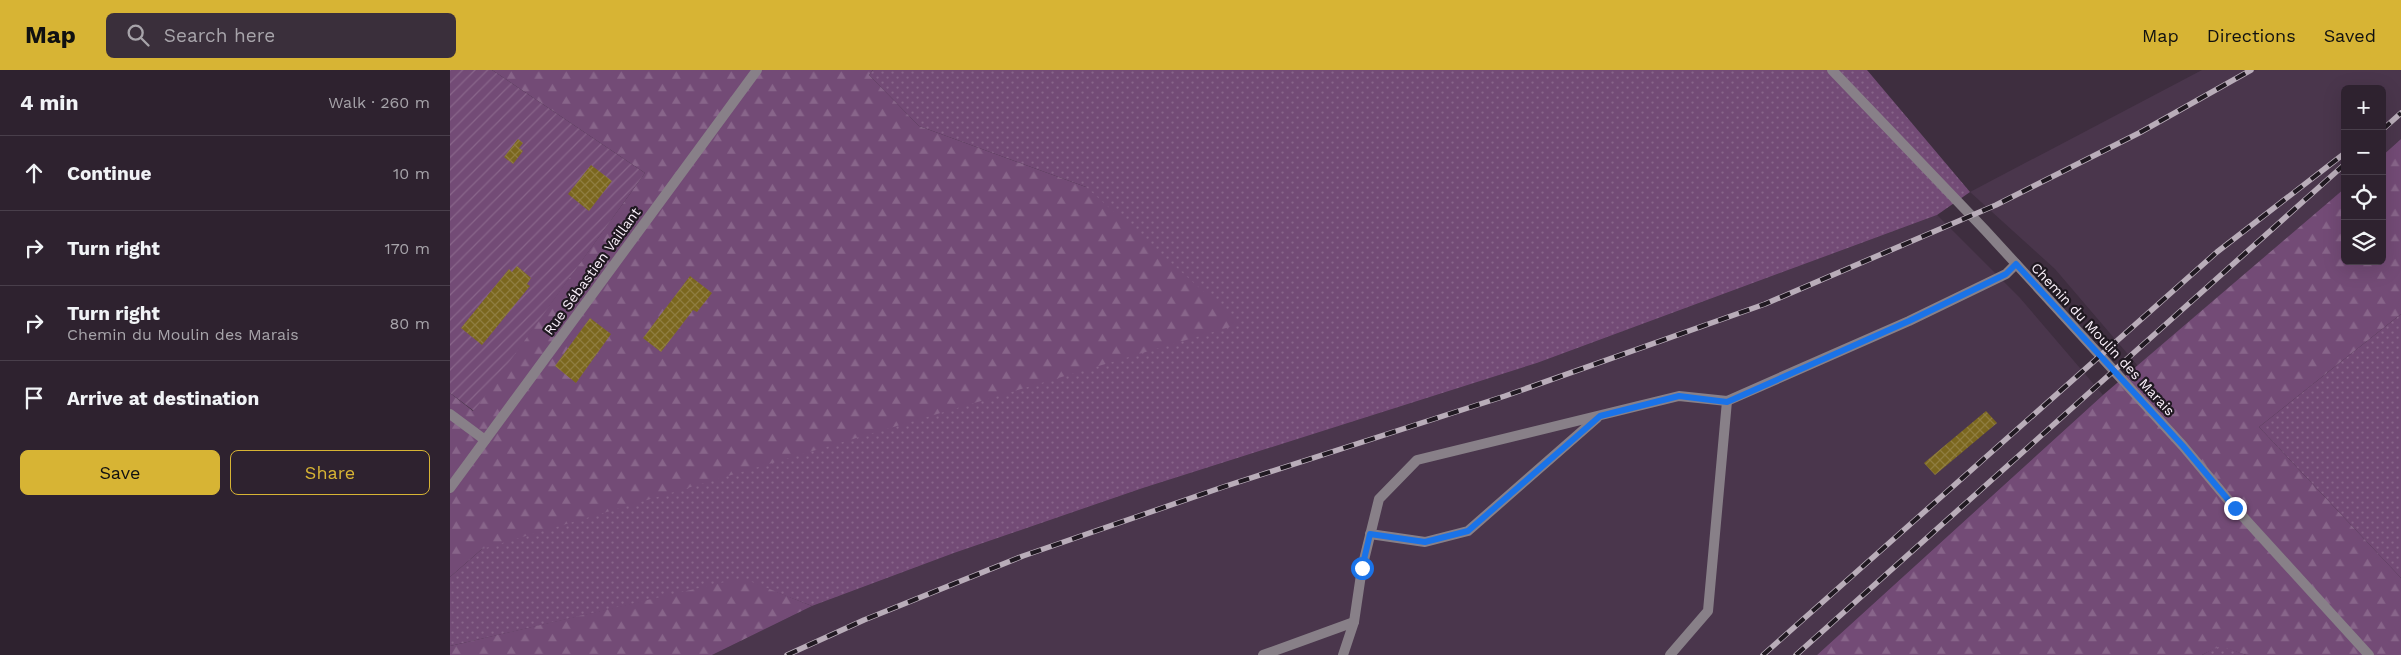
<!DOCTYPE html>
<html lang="en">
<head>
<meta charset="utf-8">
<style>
	:root { --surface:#2e222f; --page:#3a2f3b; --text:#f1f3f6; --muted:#a7a4aa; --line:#493f4b; --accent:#d7b434 }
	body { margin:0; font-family:"Work Sans",sans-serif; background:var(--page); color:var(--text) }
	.controls { position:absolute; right:15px; top:15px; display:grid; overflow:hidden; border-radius:8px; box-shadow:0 5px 20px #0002 }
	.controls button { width:45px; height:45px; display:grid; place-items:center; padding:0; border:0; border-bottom:1px solid var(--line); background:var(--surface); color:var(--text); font:25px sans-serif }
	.stop { position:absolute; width:15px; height:15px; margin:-11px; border:4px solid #1a73e8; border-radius:50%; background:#fff }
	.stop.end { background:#1a73e8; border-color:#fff; box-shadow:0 1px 5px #0008 }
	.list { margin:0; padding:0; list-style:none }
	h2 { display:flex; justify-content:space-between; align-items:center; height:65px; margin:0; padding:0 20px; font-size:21px }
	h2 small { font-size:16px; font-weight:400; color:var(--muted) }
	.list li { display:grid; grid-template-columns:32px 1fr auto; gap:15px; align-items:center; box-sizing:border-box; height:75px; padding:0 20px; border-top:1px solid var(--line) }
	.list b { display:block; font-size:19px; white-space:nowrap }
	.list p { margin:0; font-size:16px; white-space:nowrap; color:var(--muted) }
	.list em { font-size:16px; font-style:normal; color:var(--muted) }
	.actions { display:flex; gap:10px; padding:15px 20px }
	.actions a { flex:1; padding:11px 0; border:1px solid var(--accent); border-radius:8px; text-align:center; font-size:18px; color:var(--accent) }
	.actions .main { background:var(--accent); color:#111 }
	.icon { flex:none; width:28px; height:28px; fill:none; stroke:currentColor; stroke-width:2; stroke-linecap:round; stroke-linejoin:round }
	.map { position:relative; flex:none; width:1951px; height:585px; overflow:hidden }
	header { display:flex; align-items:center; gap:30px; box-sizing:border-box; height:70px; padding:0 25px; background:var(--accent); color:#111 }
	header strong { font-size:24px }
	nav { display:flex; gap:28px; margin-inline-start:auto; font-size:18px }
	.search { width:350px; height:45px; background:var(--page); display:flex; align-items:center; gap:12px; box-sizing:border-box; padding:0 18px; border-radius:8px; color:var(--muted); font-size:19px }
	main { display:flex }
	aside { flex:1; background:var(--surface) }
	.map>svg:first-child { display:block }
	.built { fill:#4a364c }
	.grass { fill:url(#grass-dots) }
	.forest { fill:url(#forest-firs) }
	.garden { fill:url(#garden-furrows) }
	.building { fill:url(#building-cross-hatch) }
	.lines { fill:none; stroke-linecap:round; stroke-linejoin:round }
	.service { stroke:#888088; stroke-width:10 }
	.minor { stroke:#888088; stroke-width:10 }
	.rail-casing { stroke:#b9adb9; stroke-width:5.5 }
	.rail { stroke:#201921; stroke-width:4; stroke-dasharray:11; stroke-linecap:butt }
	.route { stroke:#1a73e8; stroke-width:6 }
	.labels { text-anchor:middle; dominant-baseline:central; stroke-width:4.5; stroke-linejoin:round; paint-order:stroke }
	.street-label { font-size:14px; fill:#fbf1fb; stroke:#201921 }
</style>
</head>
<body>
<header>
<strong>Map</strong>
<div class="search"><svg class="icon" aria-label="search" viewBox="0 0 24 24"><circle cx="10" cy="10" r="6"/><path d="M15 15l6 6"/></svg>Search here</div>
<nav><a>Map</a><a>Directions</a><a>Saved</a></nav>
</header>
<main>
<aside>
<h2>4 min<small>Walk · 260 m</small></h2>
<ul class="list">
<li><svg class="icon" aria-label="ahead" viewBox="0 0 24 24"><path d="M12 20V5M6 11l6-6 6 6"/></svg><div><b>Continue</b></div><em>10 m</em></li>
<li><svg class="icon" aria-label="right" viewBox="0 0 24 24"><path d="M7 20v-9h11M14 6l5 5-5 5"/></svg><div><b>Turn right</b></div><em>170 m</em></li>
<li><svg class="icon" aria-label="right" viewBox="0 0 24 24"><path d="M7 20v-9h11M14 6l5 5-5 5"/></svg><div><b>Turn right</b><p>Chemin du Moulin des Marais</p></div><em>80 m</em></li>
<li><svg class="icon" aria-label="arrive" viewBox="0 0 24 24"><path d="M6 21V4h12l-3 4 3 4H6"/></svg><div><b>Arrive at destination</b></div></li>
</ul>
<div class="actions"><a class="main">Save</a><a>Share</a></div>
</aside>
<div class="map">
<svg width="1951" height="585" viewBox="0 0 1951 585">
	<defs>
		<pattern id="grass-dots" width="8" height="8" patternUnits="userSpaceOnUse" patternTransform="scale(1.25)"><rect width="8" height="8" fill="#734b76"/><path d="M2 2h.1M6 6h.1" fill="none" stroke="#88658a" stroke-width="1.8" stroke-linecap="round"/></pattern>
		<pattern id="forest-firs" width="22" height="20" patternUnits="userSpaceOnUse" patternTransform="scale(1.25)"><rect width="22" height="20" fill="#734b76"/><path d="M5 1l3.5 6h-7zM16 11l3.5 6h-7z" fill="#88658a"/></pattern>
		<pattern id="garden-furrows" width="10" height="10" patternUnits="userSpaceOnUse" patternTransform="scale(1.25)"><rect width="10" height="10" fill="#734b76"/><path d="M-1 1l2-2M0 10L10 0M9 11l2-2" fill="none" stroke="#88658a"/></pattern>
		<pattern id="building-cross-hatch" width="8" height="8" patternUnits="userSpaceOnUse" patternTransform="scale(1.25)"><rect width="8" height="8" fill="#7b671e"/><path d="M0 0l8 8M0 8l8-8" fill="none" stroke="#8f7d40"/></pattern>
	</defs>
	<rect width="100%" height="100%" fill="#3e2e3f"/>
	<g class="built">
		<polygon points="1752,0 1951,0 1951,69 1932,86 1932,19 1895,19 1895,118 1688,296 1605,199 1520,122"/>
		<polygon points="1487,145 1570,228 1653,325 1367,585 262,585 362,536 504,483 693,418 1087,293"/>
	</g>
	<g class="grass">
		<polygon points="423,0 1417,0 1520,122 1487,145 1087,293 693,418 504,483 362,536 292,509 0,576 0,507 32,479 636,117 469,56 419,5"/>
		<polygon points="1951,244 1951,508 1809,357"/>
		<polygon points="1770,575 1796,585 1752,585"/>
	</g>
	<g class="forest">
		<polygon points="42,0 423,0 419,5 469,56 636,117 790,254 32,479 0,507 0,323 23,341 195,103"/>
		<polygon points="1951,69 1951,244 1809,357 1951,508 1951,585 1796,585 1770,576 1752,585 1367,585 1653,325 1895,118 1895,191 1932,191 1932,86"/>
		<polygon points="292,508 362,536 262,585 0,585 0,576"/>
	</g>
	<polygon class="garden" points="0,0 42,0 195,103 24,341 0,323"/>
	<g class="building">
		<polygon points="68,69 73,73 69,78 73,81 63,94 54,87"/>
		<polygon points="141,95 162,111 139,141 118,124"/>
		<polygon points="67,196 81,208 77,214 80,216 32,275 11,258 59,199 62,202"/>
		<polygon points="240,206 262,223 247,242 243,240 211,282 193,268"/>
		<polygon points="140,248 161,264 126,313 105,296"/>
		<polygon points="1536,341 1547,353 1485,405 1474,393"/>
	</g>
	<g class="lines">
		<g class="service">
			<polyline points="920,464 975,472 1018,461 1147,348"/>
			<polyline points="813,585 904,552"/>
			<polyline points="893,585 904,552 912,498 929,429 967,390 1229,326 1277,331 1459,251 1556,204 1566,194"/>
			<polyline points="1220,585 1258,541 1277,331"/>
		</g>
		<g class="minor">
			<polyline points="1382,0 1535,160 1733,376 1785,438 1919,585"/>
			<polyline points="0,344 35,370"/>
			<polyline points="0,418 307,0"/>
		</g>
		<g class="rail-casing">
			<g id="rail">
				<polyline points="1932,60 1951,43"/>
				<polyline points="337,585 414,550 573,486 773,417 1055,326 1315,234 1546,135 1689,63 1801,0"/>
				<polyline points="1313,585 1767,182 1895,83"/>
				<polyline points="1346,585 1895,94"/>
			</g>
		</g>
		<use href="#rail" class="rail"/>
	</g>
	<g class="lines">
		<polyline class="route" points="912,498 920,464 975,472 1018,461 1150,346 1229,326 1277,332 1459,251 1556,204 1566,194 1733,376 1785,438"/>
	</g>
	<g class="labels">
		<g class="street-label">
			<text transform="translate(142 201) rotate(-54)">Rue Sébastien Vaillant</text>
			<text transform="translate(1653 269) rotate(47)">Chemin du Moulin des Marais</text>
		</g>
	</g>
</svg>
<div class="controls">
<button>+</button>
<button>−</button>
<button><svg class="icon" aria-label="locate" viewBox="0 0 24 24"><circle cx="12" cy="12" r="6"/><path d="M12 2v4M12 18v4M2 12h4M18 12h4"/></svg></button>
<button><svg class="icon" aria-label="layers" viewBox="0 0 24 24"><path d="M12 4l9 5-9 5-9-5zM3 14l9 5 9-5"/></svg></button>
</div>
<div class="stop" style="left:912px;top:498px"></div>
<div class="stop end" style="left:1785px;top:438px"></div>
</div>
</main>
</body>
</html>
